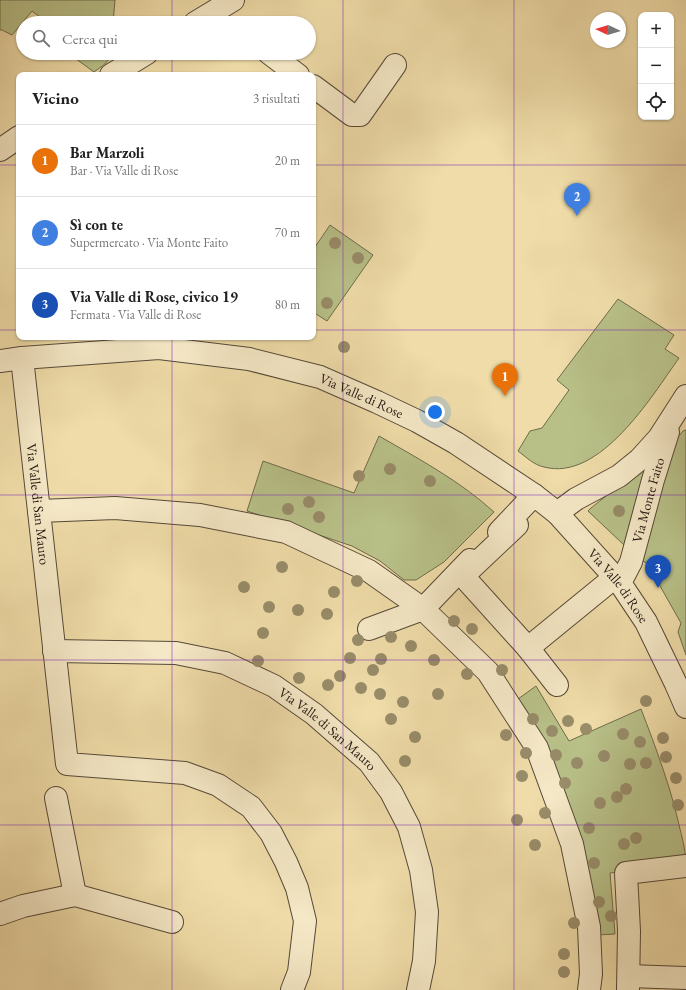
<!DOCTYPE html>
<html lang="it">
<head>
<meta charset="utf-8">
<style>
	:root { --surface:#fff; --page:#f6f6f6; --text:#222; --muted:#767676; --line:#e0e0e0; --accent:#2563eb }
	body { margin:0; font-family:"EB Garamond",serif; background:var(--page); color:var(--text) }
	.controls { position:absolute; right:12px; top:12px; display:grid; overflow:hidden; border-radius:8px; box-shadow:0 1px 3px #0004 }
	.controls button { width:36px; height:36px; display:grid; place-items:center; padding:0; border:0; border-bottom:1px solid var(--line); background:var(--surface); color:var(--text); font:20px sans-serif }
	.compass { position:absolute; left:590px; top:12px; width:36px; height:36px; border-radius:50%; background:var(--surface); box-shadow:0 1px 3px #0004; rotate:274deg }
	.you { position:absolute; left:435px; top:412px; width:14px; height:14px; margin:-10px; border:3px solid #fff; border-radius:50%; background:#1a73e8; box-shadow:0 0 0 6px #1a73e833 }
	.badge { display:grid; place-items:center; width:26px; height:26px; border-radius:50%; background:var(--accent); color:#fff; font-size:13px; font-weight:700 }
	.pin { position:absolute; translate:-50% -33px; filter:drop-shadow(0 1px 2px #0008) }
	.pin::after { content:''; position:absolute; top:21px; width:14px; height:12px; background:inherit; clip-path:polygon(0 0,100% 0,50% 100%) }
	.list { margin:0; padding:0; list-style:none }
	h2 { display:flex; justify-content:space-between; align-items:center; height:52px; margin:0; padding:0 16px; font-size:17px }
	h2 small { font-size:13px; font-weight:400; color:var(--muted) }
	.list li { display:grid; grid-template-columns:26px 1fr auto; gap:12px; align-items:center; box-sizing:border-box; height:72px; padding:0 16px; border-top:1px solid var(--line) }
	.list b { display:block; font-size:15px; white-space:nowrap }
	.list p { margin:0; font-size:13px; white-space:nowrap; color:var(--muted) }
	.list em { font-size:13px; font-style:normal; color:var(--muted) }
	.icon { flex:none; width:22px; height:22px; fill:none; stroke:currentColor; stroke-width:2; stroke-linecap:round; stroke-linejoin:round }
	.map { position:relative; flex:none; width:686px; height:990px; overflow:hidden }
	.search { position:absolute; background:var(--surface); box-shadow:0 1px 3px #0004; left:16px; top:16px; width:300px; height:44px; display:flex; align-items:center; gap:10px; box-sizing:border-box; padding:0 14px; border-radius:22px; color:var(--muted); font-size:15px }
	.panel { position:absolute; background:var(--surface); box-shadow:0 1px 3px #0004; left:16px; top:72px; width:300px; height:268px; border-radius:8px }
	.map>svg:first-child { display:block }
	.green { fill:#b8c088; stroke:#6e6c4d }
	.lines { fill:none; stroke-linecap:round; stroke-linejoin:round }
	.minor-casing { stroke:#564938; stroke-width:24 }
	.minor { stroke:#f5e8c6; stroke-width:22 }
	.tree { fill:#988c69 }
	.grid { fill:none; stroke:#7b2cbf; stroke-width:1; stroke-opacity:0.55 }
	.labels { text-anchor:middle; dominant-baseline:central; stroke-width:3; stroke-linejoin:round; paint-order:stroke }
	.street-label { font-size:14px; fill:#231812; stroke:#f5e8c6 }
</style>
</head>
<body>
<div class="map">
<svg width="686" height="990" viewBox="0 0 686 990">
	<rect width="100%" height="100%" fill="#efdca8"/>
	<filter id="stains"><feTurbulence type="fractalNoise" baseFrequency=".005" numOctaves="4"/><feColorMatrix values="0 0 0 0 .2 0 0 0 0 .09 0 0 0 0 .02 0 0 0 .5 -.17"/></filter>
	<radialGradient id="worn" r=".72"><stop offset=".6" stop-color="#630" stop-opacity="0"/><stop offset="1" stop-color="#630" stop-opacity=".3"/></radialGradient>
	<g class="green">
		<polygon points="0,0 115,0 113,23 48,23 32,11 12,35 2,30 0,30"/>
		<path d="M68 53H111C109 63 102 66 94 72Z"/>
		<polygon points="330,225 373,255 327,321 313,312 313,250"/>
		<path d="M618 299 674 335 665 349 679 358C652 396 600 482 544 467 534 465 526 457 518 451L530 431 542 428 569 390 557 380Z"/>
		<polygon points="686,430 686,655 678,632 681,623 647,563 640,560 669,448 683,431"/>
		<path d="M379 436C419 459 460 481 494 512L444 562 416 580H404L380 561 352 546 247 511 263 461 354 493Z"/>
		<polygon points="646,464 624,545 588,511 591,508"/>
		<path d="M536 686 569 741 641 709C656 748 671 788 680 829 683 841 686 853 686 865L610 873 615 934 597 935 518 699Z"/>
	</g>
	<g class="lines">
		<g class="minor-casing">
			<g id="minor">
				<polyline points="195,23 233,0"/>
				<polyline points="269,53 298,75"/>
				<polyline points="111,75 147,53"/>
				<polyline points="313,86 352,115 360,115 395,65"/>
				<polyline points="0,150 19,137"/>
				<path id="s1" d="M22 358 67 764 185 773 218 785 251 807 271 833 286 862 297 888 305 921 299 972 292 990"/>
				<path id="s2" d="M0 361 22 358 159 348 249 359 320 377 377 402 417 421 456 443 534 495 557 513 620 583 646 622 676 684 686 707"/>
				<polyline points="39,511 115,508 200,515 286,532 369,571 423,609 488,672 537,748 572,844 589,927 591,974 589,990"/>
				<polyline points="557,513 576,499 619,476 640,459 659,438 686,396"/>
				<polyline points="517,525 463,576 528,648 557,685"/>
				<polyline points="499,532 534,495"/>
				<path id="s3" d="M620 583 631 562 653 480 668 432"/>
				<polyline points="369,629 423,609 470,560"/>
				<polyline points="528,648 615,577"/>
				<path id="s4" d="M54 651 176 653 225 663 274 686 314 714 369 762 391 792 409 827 421 870 427 912 424 961 418 990"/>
				<polyline points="56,798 75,895"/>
				<polyline points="0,914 23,906 75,895 172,922"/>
				<polyline points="629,976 686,978"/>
				<polyline points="628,990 629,931 626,873 686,866"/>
			</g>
		</g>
		<use href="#minor" class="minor"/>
	</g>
	<g class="tree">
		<circle cx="335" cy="243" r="6"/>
		<circle cx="358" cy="258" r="6"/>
		<circle cx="327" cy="303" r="6"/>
		<circle cx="344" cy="347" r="6"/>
		<circle cx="390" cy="469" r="6"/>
		<circle cx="359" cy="476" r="6"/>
		<circle cx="430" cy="481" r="6"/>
		<circle cx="309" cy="502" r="6"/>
		<circle cx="288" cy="509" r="6"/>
		<circle cx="619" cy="511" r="6"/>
		<circle cx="319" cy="517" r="6"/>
		<circle cx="282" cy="567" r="6"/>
		<circle cx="357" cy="581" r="6"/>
		<circle cx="244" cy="587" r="6"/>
		<circle cx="334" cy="592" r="6"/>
		<circle cx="269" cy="607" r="6"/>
		<circle cx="298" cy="610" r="6"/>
		<circle cx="327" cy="614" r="6"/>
		<circle cx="454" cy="621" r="6"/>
		<circle cx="472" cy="629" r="6"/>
		<circle cx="263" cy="633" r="6"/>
		<circle cx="391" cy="637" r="6"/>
		<circle cx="358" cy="640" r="6"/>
		<circle cx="411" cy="646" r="6"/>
		<circle cx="350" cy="658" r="6"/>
		<circle cx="381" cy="659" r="6"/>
		<circle cx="434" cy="660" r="6"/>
		<circle cx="258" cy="661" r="6"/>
		<circle cx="373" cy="670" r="6"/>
		<circle cx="502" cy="670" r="6"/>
		<circle cx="467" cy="674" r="6"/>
		<circle cx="340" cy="676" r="6"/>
		<circle cx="299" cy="678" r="6"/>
		<circle cx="328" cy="685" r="6"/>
		<circle cx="361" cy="688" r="6"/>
		<circle cx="380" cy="694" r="6"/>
		<circle cx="438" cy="694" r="6"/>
		<circle cx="646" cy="701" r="6"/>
		<circle cx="403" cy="702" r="6"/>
		<circle cx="391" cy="719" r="6"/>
		<circle cx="533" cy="719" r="6"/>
		<circle cx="568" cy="721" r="6"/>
		<circle cx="586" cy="729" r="6"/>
		<circle cx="552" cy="731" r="6"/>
		<circle cx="623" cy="734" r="6"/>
		<circle cx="506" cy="735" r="6"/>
		<circle cx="415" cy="737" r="6"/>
		<circle cx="663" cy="738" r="6"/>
		<circle cx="640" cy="742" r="6"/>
		<circle cx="526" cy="753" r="6"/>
		<circle cx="556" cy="755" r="6"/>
		<circle cx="604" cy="756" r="6"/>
		<circle cx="666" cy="757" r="6"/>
		<circle cx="405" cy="761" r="6"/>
		<circle cx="577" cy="763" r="6"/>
		<circle cx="646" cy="763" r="6"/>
		<circle cx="630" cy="764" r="6"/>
		<circle cx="522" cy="776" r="6"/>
		<circle cx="676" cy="778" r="6"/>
		<circle cx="565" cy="783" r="6"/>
		<circle cx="626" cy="789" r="6"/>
		<circle cx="617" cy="797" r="6"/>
		<circle cx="600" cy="803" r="6"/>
		<circle cx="678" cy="805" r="6"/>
		<circle cx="545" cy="813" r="6"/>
		<circle cx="517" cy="820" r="6"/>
		<circle cx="589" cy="828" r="6"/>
		<circle cx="636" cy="838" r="6"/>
		<circle cx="624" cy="844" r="6"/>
		<circle cx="535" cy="845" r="6"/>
		<circle cx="594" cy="863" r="6"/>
		<circle cx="599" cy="902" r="6"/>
		<circle cx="611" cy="916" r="6"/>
		<circle cx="574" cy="923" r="6"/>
		<circle cx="564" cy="954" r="6"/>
		<circle cx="564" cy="972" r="6"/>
	</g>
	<path class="grid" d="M172 0V23M343 0V990M514 0V990M172 53V75M0 165H19M313 165H686M0 330H19M313 330H686M172 337V990M0 495H686M0 660H686M0 825H686"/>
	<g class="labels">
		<g class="street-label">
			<text stroke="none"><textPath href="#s2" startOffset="369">Via Valle di Rose</textPath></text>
			<text stroke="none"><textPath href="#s3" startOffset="88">Via Monte Faito</textPath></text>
			<text stroke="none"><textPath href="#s1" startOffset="147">Via Valle di San Mauro</textPath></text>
			<text stroke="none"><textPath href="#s2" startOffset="693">Via Valle di Rose</textPath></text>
			<text stroke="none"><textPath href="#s4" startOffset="295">Via Valle di San Mauro</textPath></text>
		</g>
	</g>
	<rect width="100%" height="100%" filter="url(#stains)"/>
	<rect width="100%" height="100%" fill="url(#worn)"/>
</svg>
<div class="controls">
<button>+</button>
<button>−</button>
<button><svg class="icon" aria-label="locate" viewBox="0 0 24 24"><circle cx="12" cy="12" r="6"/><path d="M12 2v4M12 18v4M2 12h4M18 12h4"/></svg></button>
</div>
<svg class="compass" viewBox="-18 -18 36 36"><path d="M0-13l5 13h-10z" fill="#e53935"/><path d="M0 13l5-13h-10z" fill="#767676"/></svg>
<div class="you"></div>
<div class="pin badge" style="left:505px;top:396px;background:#e8710a">1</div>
<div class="pin badge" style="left:577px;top:216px;background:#3f7fe0">2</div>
<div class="pin badge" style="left:658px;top:588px;background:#1a4fb4">3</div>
<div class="search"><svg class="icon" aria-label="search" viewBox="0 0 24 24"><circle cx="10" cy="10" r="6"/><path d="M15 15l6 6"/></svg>Cerca qui</div>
<section class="panel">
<h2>Vicino<small>3 risultati</small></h2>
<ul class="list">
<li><span class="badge" style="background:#e8710a">1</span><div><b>Bar Marzoli</b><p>Bar · Via Valle di Rose</p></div><em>20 m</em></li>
<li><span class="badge" style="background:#3f7fe0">2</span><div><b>Sì con te</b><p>Supermercato · Via Monte Faito</p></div><em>70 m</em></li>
<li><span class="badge" style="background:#1a4fb4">3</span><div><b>Via Valle di Rose, civico 19</b><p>Fermata · Via Valle di Rose</p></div><em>80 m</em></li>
</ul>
</section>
</div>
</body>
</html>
